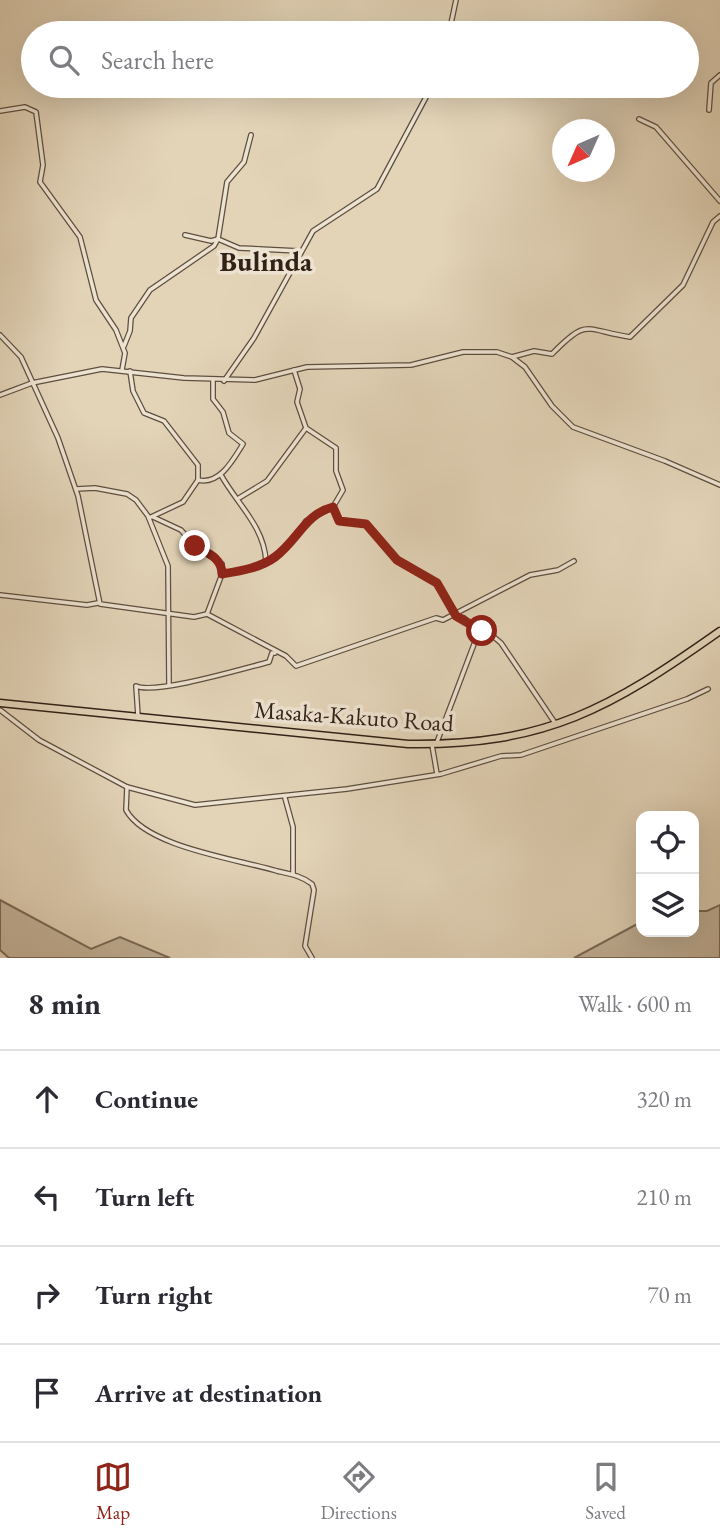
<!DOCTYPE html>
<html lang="en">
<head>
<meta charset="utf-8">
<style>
	:root { --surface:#fff; --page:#f7f7f7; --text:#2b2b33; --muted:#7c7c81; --line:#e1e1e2; --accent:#8f2418 }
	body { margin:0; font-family:"EB Garamond",serif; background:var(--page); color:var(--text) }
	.controls { position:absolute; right:21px; bottom:21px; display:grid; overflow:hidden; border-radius:14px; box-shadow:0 7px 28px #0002 }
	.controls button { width:63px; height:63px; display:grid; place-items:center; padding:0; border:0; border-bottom:2px solid var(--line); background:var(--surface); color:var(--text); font:35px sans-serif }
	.compass { position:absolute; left:552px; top:119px; width:63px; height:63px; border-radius:50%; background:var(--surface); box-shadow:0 7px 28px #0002; rotate:225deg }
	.stop { position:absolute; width:21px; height:21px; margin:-16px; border:5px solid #8f2418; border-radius:50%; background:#fff }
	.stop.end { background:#8f2418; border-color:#fff; box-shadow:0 2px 7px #0008 }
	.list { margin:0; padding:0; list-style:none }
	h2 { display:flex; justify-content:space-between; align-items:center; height:91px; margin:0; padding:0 28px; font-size:30px }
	h2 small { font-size:23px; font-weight:400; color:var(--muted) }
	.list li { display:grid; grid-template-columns:46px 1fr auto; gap:21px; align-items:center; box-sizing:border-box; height:98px; padding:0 28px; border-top:2px solid var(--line) }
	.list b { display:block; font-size:26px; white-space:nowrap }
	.list em { font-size:23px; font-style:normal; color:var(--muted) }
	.icon { flex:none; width:38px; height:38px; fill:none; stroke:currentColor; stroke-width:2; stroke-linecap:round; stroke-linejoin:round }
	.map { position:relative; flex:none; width:720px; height:958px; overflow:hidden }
	.search { position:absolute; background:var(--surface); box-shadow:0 7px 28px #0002; left:21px; right:21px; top:21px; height:77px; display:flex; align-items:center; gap:18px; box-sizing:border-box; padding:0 24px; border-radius:38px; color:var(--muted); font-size:26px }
	.sheet { height:483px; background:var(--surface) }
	nav { display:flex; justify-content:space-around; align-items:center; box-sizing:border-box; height:98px; border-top:2px solid var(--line); background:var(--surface); font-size:19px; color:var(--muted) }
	nav a { display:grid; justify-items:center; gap:4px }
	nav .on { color:var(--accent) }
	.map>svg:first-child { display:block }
	.green { fill:#c5b69d; stroke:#7c6c5a; stroke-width:2 }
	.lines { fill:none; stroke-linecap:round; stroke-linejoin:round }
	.street-casing { stroke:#5e4e40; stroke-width:6 }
	.highway-casing { stroke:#322118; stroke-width:9 }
	.street { stroke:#ede3d1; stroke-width:3.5 }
	.highway { stroke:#e3d4b8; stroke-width:6 }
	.route { stroke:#8f2418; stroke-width:9 }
	.labels { text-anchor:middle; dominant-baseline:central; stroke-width:7; stroke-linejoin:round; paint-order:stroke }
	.street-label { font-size:24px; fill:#322118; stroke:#ede3d1 }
	.quarter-label { font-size:28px; font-weight:bold; fill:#322118; stroke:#ede3d1 }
</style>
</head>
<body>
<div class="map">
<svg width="720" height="958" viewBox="0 0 720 958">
	<rect width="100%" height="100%" fill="#e3d4b8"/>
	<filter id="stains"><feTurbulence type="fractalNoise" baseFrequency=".00286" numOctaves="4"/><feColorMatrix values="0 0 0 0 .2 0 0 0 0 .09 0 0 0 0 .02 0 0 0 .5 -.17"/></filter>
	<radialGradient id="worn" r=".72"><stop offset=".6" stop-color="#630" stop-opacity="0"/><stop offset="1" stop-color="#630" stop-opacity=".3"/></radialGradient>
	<g class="green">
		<polygon points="0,900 91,949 120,937 170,958 9,958 0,950"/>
		<polygon points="720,905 720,958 574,958 641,922 641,932 694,932 694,911 707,911"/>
	</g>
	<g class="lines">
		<g class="street-casing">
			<g id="street">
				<polyline points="449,33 456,0"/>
				<polyline points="709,110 711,83 720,75"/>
				<polyline points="0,111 25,107 36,112 43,165 40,182 80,237 96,300 116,330 125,353 122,370"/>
				<polyline points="639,119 656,127 720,201"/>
				<polyline points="185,235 211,241 218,239 239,248 299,251"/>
				<polyline points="0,335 21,357 58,438 78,496 100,604 194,617 207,614 286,656 296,666 436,618 443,620 530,575 558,570 574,561"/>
				<polyline points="124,346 130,331 131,318 150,290 214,246 218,239 227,182 244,162 251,135"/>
				<path d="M512 357 534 351 552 354C588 317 584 330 630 337L683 285 713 222 720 216"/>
				<polyline points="130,371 133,391 144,413 164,421 198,465 198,480 183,502 149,518"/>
				<polyline points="224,381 254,338 313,231 377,189 432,86"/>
				<polyline points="0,395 32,383 102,369 184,378 255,380 307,367 411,365 463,352 497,352 512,357 525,367 552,406 573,427 665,461 720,485"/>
				<path d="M221 475C237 504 264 526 266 561"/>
				<path d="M198 480C220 485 233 460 243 444L229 433 223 412 213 399V380"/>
				<polyline points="76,489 95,488 127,494 136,500 148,516 168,566 169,684"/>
				<polyline points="239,498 267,481 306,428"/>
				<polyline points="333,507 341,522 366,524 397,560 437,583 456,616 464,618 479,631 488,632 501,643 555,723"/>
				<polyline points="153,517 181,530 195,546 222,564 222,574 207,614"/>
				<polyline points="222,574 252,568 272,559 294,539 306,521 333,507 343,490 336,471 336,448 306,428 297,402 300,389 294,370"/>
				<polyline points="0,595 87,605 98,603"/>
				<polyline points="0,710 39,740 127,787 195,805 347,789 441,774 501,756 521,755 687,699 708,689"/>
				<path d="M138 716 136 686C155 695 245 668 269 662L272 653H275"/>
				<polyline points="437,742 479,631"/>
				<polyline points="432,745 437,774"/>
				<path d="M127 787 126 810C146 847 237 859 277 871 290 874 302 876 312 884L314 890 305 946 312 958"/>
				<polyline points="285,798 293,827 293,874"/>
			</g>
		</g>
		<g class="highway-casing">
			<path id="highway" d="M0 703 408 744C546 746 611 708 720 631"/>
		</g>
		<use href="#street" class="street"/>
		<use href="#highway" class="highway"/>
	</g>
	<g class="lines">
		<path class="route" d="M195 546C208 553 222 558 222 574 240 571 260 568 275 557 298 540 305 514 333 507L339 521 366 524 397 560 437 583 456 616 482 631"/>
	</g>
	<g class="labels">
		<g class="street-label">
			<text transform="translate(354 716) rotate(4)">Masaka-Kakuto Road</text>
		</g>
		<g class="quarter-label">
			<text x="266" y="261">Bulinda</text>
		</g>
	</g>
	<rect width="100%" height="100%" filter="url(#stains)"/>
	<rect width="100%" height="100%" fill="url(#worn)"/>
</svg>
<div class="controls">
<button><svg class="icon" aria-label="locate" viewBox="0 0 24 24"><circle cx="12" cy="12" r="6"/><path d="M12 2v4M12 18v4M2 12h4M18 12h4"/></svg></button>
<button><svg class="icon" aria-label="layers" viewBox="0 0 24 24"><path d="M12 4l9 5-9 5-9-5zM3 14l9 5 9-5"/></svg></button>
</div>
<svg class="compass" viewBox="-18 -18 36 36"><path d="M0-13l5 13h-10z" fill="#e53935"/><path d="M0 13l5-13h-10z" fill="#7c7c81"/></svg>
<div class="stop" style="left:482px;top:631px"></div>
<div class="stop end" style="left:195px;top:546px"></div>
<div class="search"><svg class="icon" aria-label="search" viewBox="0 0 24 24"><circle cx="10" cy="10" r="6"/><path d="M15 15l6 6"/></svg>Search here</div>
</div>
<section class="sheet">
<h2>8 min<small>Walk · 600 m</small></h2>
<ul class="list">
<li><svg class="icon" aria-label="ahead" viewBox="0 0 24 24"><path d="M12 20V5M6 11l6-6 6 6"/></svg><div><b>Continue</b></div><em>320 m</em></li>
<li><svg class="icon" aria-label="left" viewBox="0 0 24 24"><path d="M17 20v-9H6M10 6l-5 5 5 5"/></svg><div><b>Turn left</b></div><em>210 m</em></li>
<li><svg class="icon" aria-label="right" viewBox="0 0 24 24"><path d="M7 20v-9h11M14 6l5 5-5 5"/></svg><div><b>Turn right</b></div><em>70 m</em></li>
<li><svg class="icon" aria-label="arrive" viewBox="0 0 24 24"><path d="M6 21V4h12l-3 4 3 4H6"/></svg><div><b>Arrive at destination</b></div></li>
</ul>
</section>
<nav>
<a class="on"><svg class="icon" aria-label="map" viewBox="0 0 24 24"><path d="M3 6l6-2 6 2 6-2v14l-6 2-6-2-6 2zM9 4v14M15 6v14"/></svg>Map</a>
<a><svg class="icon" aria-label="directions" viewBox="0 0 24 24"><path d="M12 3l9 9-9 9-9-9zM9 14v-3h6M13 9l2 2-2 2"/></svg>Directions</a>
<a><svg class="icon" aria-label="saved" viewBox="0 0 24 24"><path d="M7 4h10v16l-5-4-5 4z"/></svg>Saved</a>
</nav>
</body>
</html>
